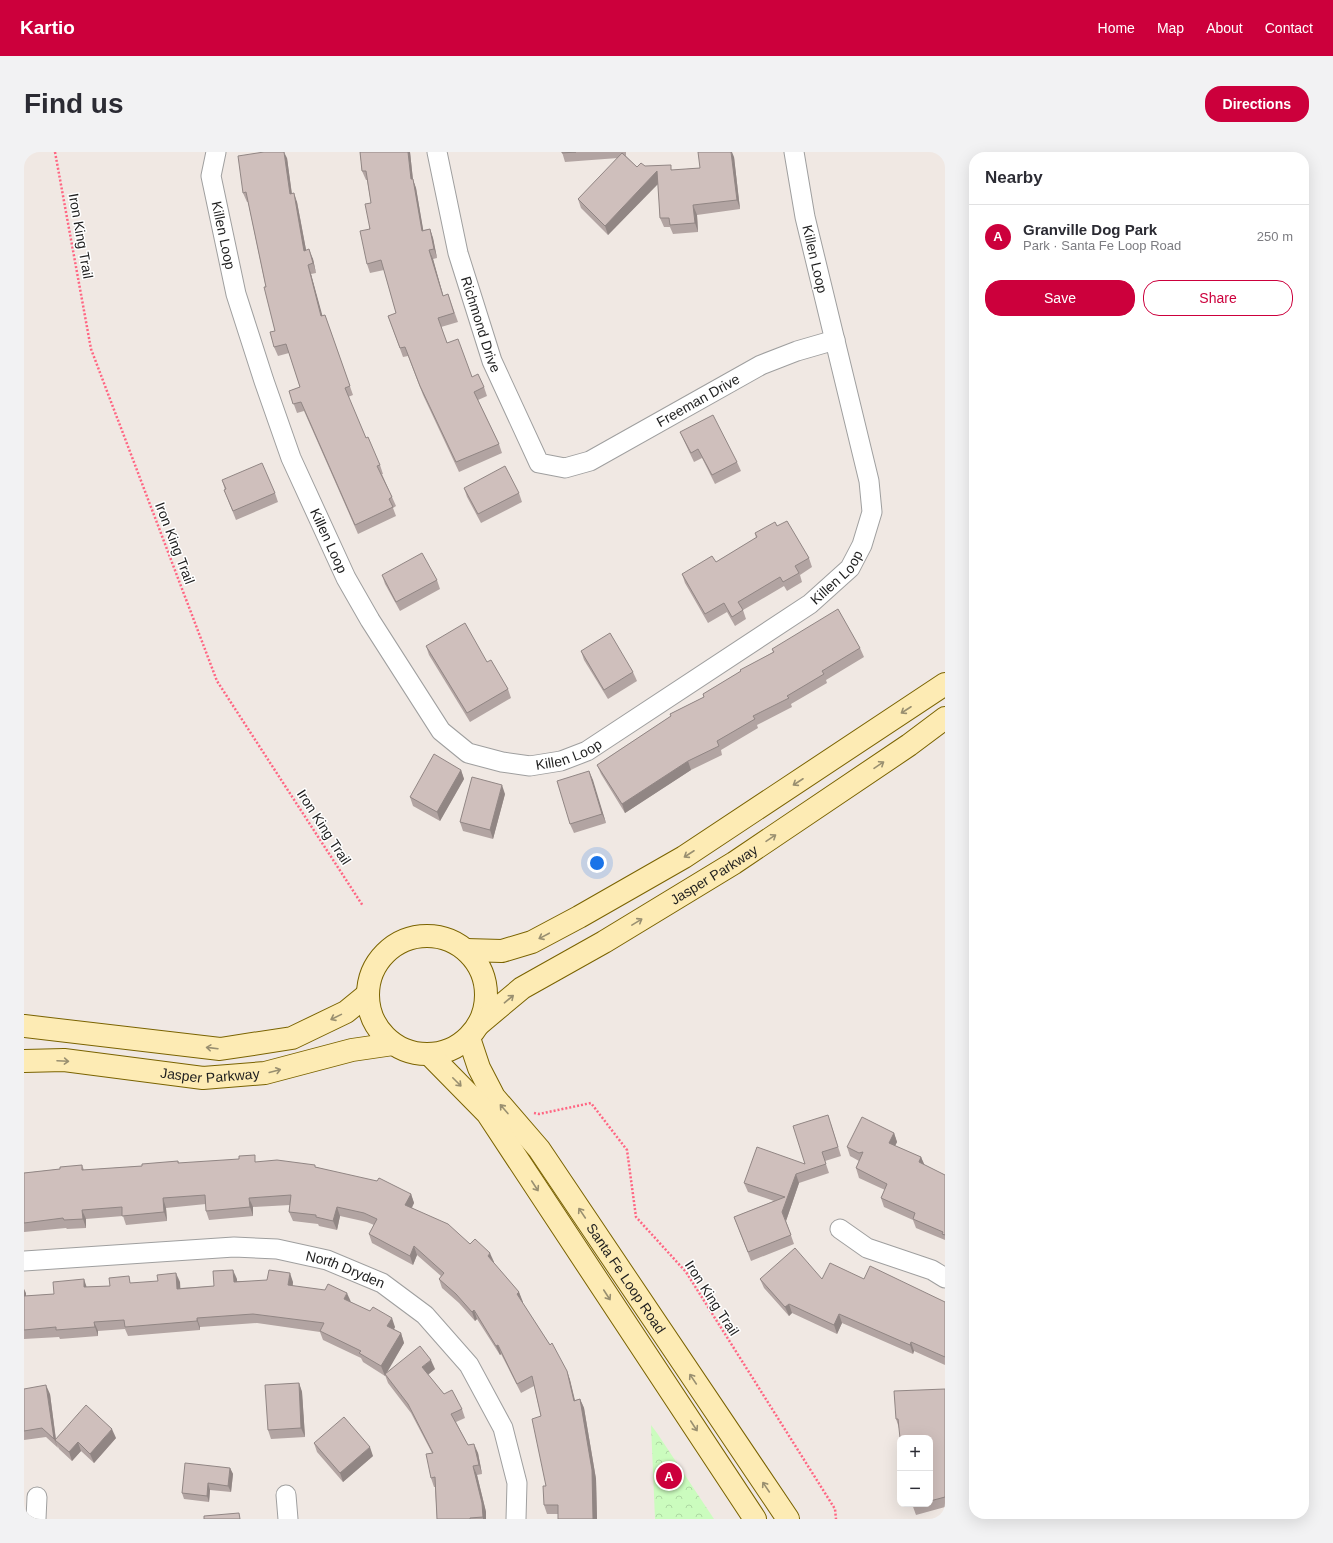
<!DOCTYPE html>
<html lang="en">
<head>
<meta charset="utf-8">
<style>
	:root { --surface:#fff; --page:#f2f2f3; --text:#2b2b33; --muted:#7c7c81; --line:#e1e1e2; --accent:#cc003c }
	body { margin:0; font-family:Arial,sans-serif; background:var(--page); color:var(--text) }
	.controls { position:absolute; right:12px; bottom:12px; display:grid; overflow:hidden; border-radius:8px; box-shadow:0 4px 16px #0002 }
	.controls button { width:36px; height:36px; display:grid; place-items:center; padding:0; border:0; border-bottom:1px solid var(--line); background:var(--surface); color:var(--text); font:20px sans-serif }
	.you { position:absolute; left:573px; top:711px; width:14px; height:14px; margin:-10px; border:3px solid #fff; border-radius:50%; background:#1a73e8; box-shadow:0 0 0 6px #1a73e833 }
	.badge { display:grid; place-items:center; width:26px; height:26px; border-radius:50%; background:var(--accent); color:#fff; font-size:13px; font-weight:700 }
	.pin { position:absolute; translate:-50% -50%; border:2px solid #fff; box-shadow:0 1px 4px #0006 }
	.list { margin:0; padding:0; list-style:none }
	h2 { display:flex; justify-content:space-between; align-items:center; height:52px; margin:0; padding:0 16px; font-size:17px }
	h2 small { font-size:13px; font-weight:400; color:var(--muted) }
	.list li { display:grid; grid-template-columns:26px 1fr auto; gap:12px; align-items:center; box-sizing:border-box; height:64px; padding:0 16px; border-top:1px solid var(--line) }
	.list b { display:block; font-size:15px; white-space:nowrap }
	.list p { margin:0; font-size:13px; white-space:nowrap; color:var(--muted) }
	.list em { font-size:13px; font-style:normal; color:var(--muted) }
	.actions { display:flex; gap:8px; padding:12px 16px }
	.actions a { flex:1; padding:9px 0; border:1px solid var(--accent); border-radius:16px; text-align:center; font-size:14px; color:var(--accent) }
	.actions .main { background:var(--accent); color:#fff }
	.map { position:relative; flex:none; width:921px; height:1367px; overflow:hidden; border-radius:16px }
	header { display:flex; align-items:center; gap:24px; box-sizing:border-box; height:56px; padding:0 20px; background:var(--accent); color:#fff }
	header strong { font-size:19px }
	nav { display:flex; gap:22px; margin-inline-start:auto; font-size:14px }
	.intro { display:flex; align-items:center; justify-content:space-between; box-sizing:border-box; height:96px; padding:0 24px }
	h1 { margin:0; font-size:28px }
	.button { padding:10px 18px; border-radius:16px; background:var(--accent); color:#fff; font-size:14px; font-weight:700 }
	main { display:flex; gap:24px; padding:0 24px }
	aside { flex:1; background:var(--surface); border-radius:16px; box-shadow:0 4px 16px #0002 }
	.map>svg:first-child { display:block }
	.park { fill:url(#park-crowns) }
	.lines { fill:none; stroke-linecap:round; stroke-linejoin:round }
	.minor-casing { stroke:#9f9f9f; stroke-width:21 }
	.secondary-casing { stroke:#7a6300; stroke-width:24 }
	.path { stroke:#ff6582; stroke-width:2.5; stroke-dasharray:2 2; stroke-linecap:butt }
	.minor { stroke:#fff; stroke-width:19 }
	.secondary { stroke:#fdebb4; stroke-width:22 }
	.wall { fill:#b2a4a2 }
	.shaded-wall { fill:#918684 }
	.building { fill:#cfbfbc; stroke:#918684 }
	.oneway { stroke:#998f70 }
	.labels { text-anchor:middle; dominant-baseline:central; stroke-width:3; stroke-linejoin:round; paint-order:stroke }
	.street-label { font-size:14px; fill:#1e1e1e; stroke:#fff }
</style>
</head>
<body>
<header>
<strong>Kartio</strong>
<nav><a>Home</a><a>Map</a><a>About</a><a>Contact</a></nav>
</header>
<div class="intro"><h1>Find us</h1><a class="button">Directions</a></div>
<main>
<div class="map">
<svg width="921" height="1367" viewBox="0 0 921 1367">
	<defs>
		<pattern id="park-crowns" width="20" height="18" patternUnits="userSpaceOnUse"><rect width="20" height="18" fill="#cbfcbe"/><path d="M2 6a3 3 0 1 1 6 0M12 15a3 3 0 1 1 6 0" fill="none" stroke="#aed8a3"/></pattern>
	</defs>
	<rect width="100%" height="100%" fill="#f0e8e3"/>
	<polygon class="park" points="627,1273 633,1281 690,1367 631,1367"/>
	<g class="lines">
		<g class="minor-casing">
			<g id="minor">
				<path id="s1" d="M192 0 187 24 212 142 240 229 267 306 322 426 346 468 417 579 444 601 478 610 506 614 537 609 563 599 786 452 826 416 838 393 848 360 845 329 781 65 770 0"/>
				<path id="s2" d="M413 0 434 101 468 209 515 311 541 316 566 309 737 213 773 199 811 188"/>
				<polyline points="816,1077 843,1096 908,1118 921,1126"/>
				<path id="s3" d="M0 1109 210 1095 253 1097 303 1108 358 1131 401 1163 445 1213 479 1276 493 1331 492 1367"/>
				<polyline points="262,1343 264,1367"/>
				<polyline points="12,1367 13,1345"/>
			</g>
		</g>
		<g class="secondary-casing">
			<g id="secondary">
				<circle cx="403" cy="843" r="59"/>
				<polyline points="442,798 478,799 508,790 555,765 660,705 921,532"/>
				<path id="s4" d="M455 872 498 836 580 790 710 711 885 593 921 566"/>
				<polyline points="0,874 196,897 268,886 322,860 344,842"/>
				<path id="s5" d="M445 886 455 916 470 945 515 997 764 1367"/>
				<polyline points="406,903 463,961 731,1367"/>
				<path id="s6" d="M0 909 40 908 179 926 241 921 328 898 369 892"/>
			</g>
		</g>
		<g class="path">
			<polyline points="31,0 67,197 193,529 339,754"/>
			<polyline points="510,961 515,962 567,951 603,998 612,1065 662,1120 811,1357 812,1367"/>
		</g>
		<use href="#minor" class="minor"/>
		<use href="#secondary" class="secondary"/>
	</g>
	<g class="wall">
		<polygon points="336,0 386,0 389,28 392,36 399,78 406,77 409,86 413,106 409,107 419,144 424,142 434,170 417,175 423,191 448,225 460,235 463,244 454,248 475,292 478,301 435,320 399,243 384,204 379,205 364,164 372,161 360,118 346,121 343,112 347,51 343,28 342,28 338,19"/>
		<polygon points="538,0 602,0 602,4 613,15 621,14 649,18 676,16 710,5 716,57 673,63 674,80 649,82 646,75 640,75 636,66 634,31 584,83 557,56 554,47 594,6 541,10"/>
		<polygon points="263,6 268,42 273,50 282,98 289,107 292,121 287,122 298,164 301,163 329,243 324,245 342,286 356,313 359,322 358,322 368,345 372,354 369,356 372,364 334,382 280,259 273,261 265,239 276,235 265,201 254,204 250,195 251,179 224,50 223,50 219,41"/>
		<polygon points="656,280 713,310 717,319 691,332 678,306 670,310 660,289"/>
		<polygon points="198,328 251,341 254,350 212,368 200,338 201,338"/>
		<polygon points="440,336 495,341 498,350 457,371 443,345"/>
		<polygon points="753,374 785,406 788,415 776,423 778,430 763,439 760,434 719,458 722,467 711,474 703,460 684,471 661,431 658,422 692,410 732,386 731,381"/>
		<polygon points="358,423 413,428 416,437 376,459 361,432"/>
		<polygon points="402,494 463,510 484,537 487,546 446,570 405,503"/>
		<polygon points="836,496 840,505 802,528 803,531 767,552 768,555 733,573 734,576 697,598 698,603 667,618 601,661 577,622 573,613 647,564 646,562 680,545 679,542 749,500 748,497"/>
		<polygon points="557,499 609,520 613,529 584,547 560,508"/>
		<polygon points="437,618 440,627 416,669 389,654 386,645"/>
		<polygon points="565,619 582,671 550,681 546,672"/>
		<polygon points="481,642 469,687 439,679 436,670"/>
		<polygon points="807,972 817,1004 801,1009 805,1021 775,1031 762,1069 770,1092 727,1109 710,1065 750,1049 724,1040 720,1031 781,1012"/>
		<polygon points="870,981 873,990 871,994 897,1005 900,1013 921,1023 921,1090 921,1088 892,1076 889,1068 860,1055 857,1046 861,1038 835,1026 832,1016 835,1009 826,1004 823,995"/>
		<polygon points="154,1009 155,1011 233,1010 292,1015 387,1042 390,1051 388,1056 446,1092 470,1110 469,1111 495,1140 498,1150 543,1219 546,1228 551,1248 556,1247 560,1256 572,1327 573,1367 534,1367 534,1362 523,1362 520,1353 522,1334 517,1264 510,1234 497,1241 477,1202 476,1203 453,1167 451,1169 435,1151 418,1136 415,1127 417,1124 393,1103 389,1113 348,1091 345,1082 350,1073 343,1070 316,1064 313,1078 295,1074 294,1072 269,1069 265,1060 266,1053 229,1055 229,1064 185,1068 182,1059 182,1052 142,1056 143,1069 102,1073 99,1064 62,1067 62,1076 43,1077 42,1076 0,1080 0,1021 36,1017 58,1013 60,1018 118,1014"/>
		<polygon points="213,1127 213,1129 269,1130 269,1134 327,1150 371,1175 370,1177 377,1181 380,1191 362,1220 411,1217 404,1223 420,1242 438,1257 441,1266 432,1270 444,1293 454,1301 458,1322 453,1323 462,1360 462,1367 413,1367 411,1335 410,1335 407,1326 408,1301 387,1261 364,1231 361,1223 361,1224 339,1210 337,1206 299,1188 296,1180 233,1171 176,1175 176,1178 104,1184 101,1177 74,1179 74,1184 36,1187 35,1185 0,1187 0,1137 2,1144 30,1142 62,1135 86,1134 108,1131 156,1130 156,1136 190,1134"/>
		<polygon points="736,1127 840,1127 921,1150 921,1213 890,1199 889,1202 818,1171 813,1182 768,1161 765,1164 740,1136"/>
		<polygon points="275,1231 278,1240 281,1285 247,1287 244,1278"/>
		<polygon points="0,1237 26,1242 32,1287 92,1286 70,1311 57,1299 48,1309 35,1297 33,1293 34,1296 22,1285 0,1288"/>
		<polygon points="921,1237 921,1355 892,1363 888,1352 906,1352 906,1286 875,1276 872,1267"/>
		<polygon points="290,1291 349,1304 319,1330 293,1300"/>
		<polygon points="206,1316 209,1322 207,1340 186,1338 185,1350 160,1347 158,1341"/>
	</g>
	<g class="shaded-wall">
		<polygon points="260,0 263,6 269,51 266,42"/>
		<polygon points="384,0 386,0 389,28 392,36 401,88 398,79 387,27"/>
		<polygon points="707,0 708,0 710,5 716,57 713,48"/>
		<polygon points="633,19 637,29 584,83 581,74"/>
		<polygon points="270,41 273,50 284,108 280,99"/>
		<polygon points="669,53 673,63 674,80 671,71"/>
		<polygon points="406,77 409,86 413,106 410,97"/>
		<polygon points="285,97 289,107 292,121 289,111"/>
		<polygon points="405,98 409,107 422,153 419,144"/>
		<polygon points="284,113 287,122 301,173 297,164"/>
		<polygon points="664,609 667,618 601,661 598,652"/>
		<polygon points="437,618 440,627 416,669 413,660"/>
		<polygon points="565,619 569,628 582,671 578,662"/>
		<polygon points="478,633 481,642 469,687 466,678"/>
		<polygon points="870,981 873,990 868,1000 865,991"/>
		<polygon points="897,1005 901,1014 895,1010"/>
		<polygon points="772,1022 775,1031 762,1069 758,1060"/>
		<polygon points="387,1042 390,1051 384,1062 381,1053"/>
		<polygon points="139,1046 142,1056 143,1069 140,1060"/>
		<polygon points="225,1046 229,1055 229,1064 226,1055"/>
		<polygon points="313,1055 316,1064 313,1078 309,1069"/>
		<polygon points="58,1058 62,1067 62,1076 59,1067"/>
		<polygon points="390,1094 393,1103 389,1113 386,1104"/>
		<polygon points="466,1101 470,1110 467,1113 464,1104"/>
		<polygon points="209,1118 213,1127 213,1139 210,1130"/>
		<polygon points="152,1121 156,1130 157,1146 153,1137"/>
		<polygon points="266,1121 269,1130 267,1142 264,1133"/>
		<polygon points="60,1127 63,1136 60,1135"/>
		<polygon points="0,1137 2,1141 2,1153 0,1146"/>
		<polygon points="495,1140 499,1150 497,1151 493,1142"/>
		<polygon points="323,1141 327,1150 320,1147"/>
		<polygon points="765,1152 768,1161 765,1164 761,1155"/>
		<polygon points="450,1158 453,1167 451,1169 448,1160"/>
		<polygon points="815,1162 818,1171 813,1182 810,1173"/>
		<polygon points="173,1166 176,1175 176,1178 173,1169"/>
		<polygon points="368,1166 371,1175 367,1183 363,1174"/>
		<polygon points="70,1170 74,1179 74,1184 71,1175"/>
		<polygon points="377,1181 380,1191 361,1224 357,1214"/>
		<polygon points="887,1190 890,1199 889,1202 886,1193"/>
		<polygon points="474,1193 477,1202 476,1203 472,1194"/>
		<polygon points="407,1208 411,1217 402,1224 398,1215"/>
		<polygon points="543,1219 546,1228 553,1258 550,1249"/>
		<polygon points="275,1231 278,1240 281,1285 277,1276"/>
		<polygon points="22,1233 26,1242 32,1289 31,1288 34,1296 30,1287"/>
		<polygon points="556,1247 560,1256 572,1327 573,1367 569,1367"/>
		<polygon points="88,1277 92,1286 70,1311 66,1302"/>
		<polygon points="54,1290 57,1299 48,1309 45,1300"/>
		<polygon points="450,1292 454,1301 458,1322 455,1313"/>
		<polygon points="346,1295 349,1304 319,1330 316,1321"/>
		<polygon points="449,1314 453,1323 462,1360 462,1367 459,1367 459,1365"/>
		<polygon points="206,1316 209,1322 207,1340 204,1334"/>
		<polygon points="184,1331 186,1338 185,1350 183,1344"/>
	</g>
	<g class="building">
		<polygon points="240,0 260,0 266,42 270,41 280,99 285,97 289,111 284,113 297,164 301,163 326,234 321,236 342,286 344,285 356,313 353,314 368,345 365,347 369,355 331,373 277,250 269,252 265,239 276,235 262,192 250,195 246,180 251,179 240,135 242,135 222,40 219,41 214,4"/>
		<polygon points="336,0 384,0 387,27 389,27 398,79 406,77 410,97 405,98 419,144 424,142 430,161 414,166 423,191 434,187 448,225 454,222 460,235 450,240 475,292 432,310 396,234 381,195 376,196 364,164 372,161 357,108 343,112 336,79 346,77 341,52 347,51 342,19 338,19"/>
		<polygon points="538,0 552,0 538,1"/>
		<polygon points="674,0 707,0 713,48 669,53 671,71 646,73 645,66 636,66 633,19 581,74 554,47 598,1 613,15 617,11 621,14 647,13 647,18 676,16"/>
		<polygon points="689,263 713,310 688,323 674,297 667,301 656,280"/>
		<polygon points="238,311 251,341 209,359 200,338 202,337 198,328"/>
		<polygon points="481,314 495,341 454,362 440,336"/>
		<polygon points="763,369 785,406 771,414 775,421 759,430 756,425 714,450 719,458 708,465 700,451 681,462 658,422 688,404 692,410 733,385 731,381 751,370 753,374"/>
		<polygon points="398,401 413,428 372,450 358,423"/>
		<polygon points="814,457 836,496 798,519 800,522 763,544 765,546 729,564 731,567 693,589 695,594 664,609 598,652 573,613 647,564 646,562 680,545 679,542 717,519 716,518 750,500 748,497"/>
		<polygon points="441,471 463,510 467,508 484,537 443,561 402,494"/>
		<polygon points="586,481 609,520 580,538 557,499"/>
		<polygon points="410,602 437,618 413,660 386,645"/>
		<polygon points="565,619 578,662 546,672 533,629"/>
		<polygon points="448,625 478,633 466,678 436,670"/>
		<polygon points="804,963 814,995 798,1000 802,1012 772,1022 758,1060 767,1083 724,1100 710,1065 761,1045 720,1031 733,995 781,1012 769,974"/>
		<polygon points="838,965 870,981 865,991 897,1005 895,1010 921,1023 921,1083 918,1082 919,1080 889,1067 891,1061 857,1046 863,1032 832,1016 839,1000 835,1001 823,995"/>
		<polygon points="231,1003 231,1010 253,1008 291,1013 291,1015 353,1029 355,1026 387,1042 381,1053 424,1072 446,1092 451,1087 466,1101 464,1104 495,1140 493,1142 526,1193 528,1191 543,1219 550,1249 556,1247 568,1318 569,1367 534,1367 534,1353 520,1353 519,1334 522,1334 508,1267 517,1264 508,1224 493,1232 474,1193 472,1194 450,1158 448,1160 432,1142 415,1127 420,1121 390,1094 386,1104 345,1082 353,1067 340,1061 313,1055 309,1069 292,1065 292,1063 265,1060 267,1043 225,1046 226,1055 182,1059 181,1043 139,1046 140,1060 98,1064 98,1055 58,1058 59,1067 40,1068 39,1066 0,1071 0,1021 36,1017 36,1015 58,1013 58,1018 118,1014 118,1012 154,1009 154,1011 215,1007 215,1004"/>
		<polygon points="771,1096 798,1127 806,1111 840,1127 846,1114 921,1150 921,1205 887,1190 886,1193 815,1162 810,1173 765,1152 761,1155 736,1127"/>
		<polygon points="209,1118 210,1130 243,1128 245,1118 266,1121 264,1133 301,1138 304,1132 323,1141 320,1147 346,1159 349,1155 368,1166 363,1174 377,1181 357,1214 335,1201 337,1199 296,1179 300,1171 229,1162 173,1166 173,1169 101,1175 100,1168 70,1170 71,1175 32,1178 32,1175 0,1178 0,1144 30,1142 29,1130 60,1127 60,1135 86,1134 85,1126 105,1124 106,1131 134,1129 133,1123 152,1121 153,1137 190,1134 189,1119"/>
		<polygon points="396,1194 407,1208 398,1215 420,1242 428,1238 438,1257 427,1262 444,1293 450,1292 455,1313 449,1314 458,1351 459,1365 446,1366 446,1367 413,1367 411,1325 407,1326 402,1302 409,1301 384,1252 361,1222"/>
		<polygon points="275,1231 277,1276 244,1278 241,1233"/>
		<polygon points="22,1233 30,1287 18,1276 0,1279 0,1237"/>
		<polygon points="921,1237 921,1345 906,1349 906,1286 876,1286 874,1267 872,1267 870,1239"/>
		<polygon points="62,1253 88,1277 66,1302 54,1290 45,1300 31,1288"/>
		<polygon points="320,1265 346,1295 316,1321 290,1291"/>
		<polygon points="161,1311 206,1316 204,1334 184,1331 183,1344 158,1341"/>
		<polygon points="888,1352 897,1352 889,1354"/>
		<polygon points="215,1361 216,1367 180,1367 180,1364"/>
	</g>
	<defs><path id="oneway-shaft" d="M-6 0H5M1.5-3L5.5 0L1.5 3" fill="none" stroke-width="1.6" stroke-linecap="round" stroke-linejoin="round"/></defs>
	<g class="oneway">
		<use href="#oneway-shaft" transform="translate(882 558) rotate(147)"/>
		<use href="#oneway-shaft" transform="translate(855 613) rotate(-34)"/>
		<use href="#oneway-shaft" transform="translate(774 630) rotate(147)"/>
		<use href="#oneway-shaft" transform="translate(747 686) rotate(-34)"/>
		<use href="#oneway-shaft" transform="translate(665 702) rotate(147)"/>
		<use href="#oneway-shaft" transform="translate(613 770) rotate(-31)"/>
		<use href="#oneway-shaft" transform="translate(520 784) rotate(152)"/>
		<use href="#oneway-shaft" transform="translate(485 847) rotate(-40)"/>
		<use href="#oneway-shaft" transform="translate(312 865) rotate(154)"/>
		<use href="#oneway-shaft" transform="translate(188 896) rotate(-173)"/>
		<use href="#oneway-shaft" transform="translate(39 909) rotate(3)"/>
		<use href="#oneway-shaft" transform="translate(251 919) rotate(-15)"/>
		<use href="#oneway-shaft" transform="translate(433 930) rotate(45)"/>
		<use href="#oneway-shaft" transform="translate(480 957) rotate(-131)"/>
		<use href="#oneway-shaft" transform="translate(511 1034) rotate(57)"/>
		<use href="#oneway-shaft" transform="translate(558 1061) rotate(-124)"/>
		<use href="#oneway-shaft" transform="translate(583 1143) rotate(57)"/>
		<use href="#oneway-shaft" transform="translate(669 1227) rotate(-124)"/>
		<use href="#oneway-shaft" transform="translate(670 1274) rotate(57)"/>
		<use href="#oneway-shaft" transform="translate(742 1335) rotate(-124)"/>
	</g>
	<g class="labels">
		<g class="street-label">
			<text stroke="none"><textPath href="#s1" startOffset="85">Killen Loop</textPath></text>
			<text transform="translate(57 84) rotate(80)">Iron King Trail</text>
			<text transform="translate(791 107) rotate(77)">Killen Loop</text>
			<text stroke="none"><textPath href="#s2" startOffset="178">Richmond Drive</textPath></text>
			<text stroke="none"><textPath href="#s2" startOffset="505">Freeman Drive</textPath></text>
			<text stroke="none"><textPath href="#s1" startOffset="409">Killen Loop</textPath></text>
			<text transform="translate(151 391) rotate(69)">Iron King Trail</text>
			<text stroke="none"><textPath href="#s1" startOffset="1093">Killen Loop</textPath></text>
			<text stroke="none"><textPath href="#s1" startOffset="769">Killen Loop</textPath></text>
			<text transform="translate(300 675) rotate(57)">Iron King Trail</text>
			<text stroke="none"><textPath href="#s4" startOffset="279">Jasper Parkway</textPath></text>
			<text stroke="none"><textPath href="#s6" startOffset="187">Jasper Parkway</textPath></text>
			<text stroke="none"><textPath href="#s3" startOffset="325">North Dryden</textPath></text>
			<text stroke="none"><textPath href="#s5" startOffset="289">Santa Fe Loop Road</textPath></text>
			<text transform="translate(688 1146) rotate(57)">Iron King Trail</text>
		</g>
	</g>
</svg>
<div class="controls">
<button>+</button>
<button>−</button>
</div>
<div class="you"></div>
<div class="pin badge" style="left:645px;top:1324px">A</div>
</div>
<aside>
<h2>Nearby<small></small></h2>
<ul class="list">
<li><span class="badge">A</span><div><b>Granville Dog Park</b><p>Park · Santa Fe Loop Road</p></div><em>250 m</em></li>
</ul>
<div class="actions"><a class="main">Save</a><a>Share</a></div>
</aside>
</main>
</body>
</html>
